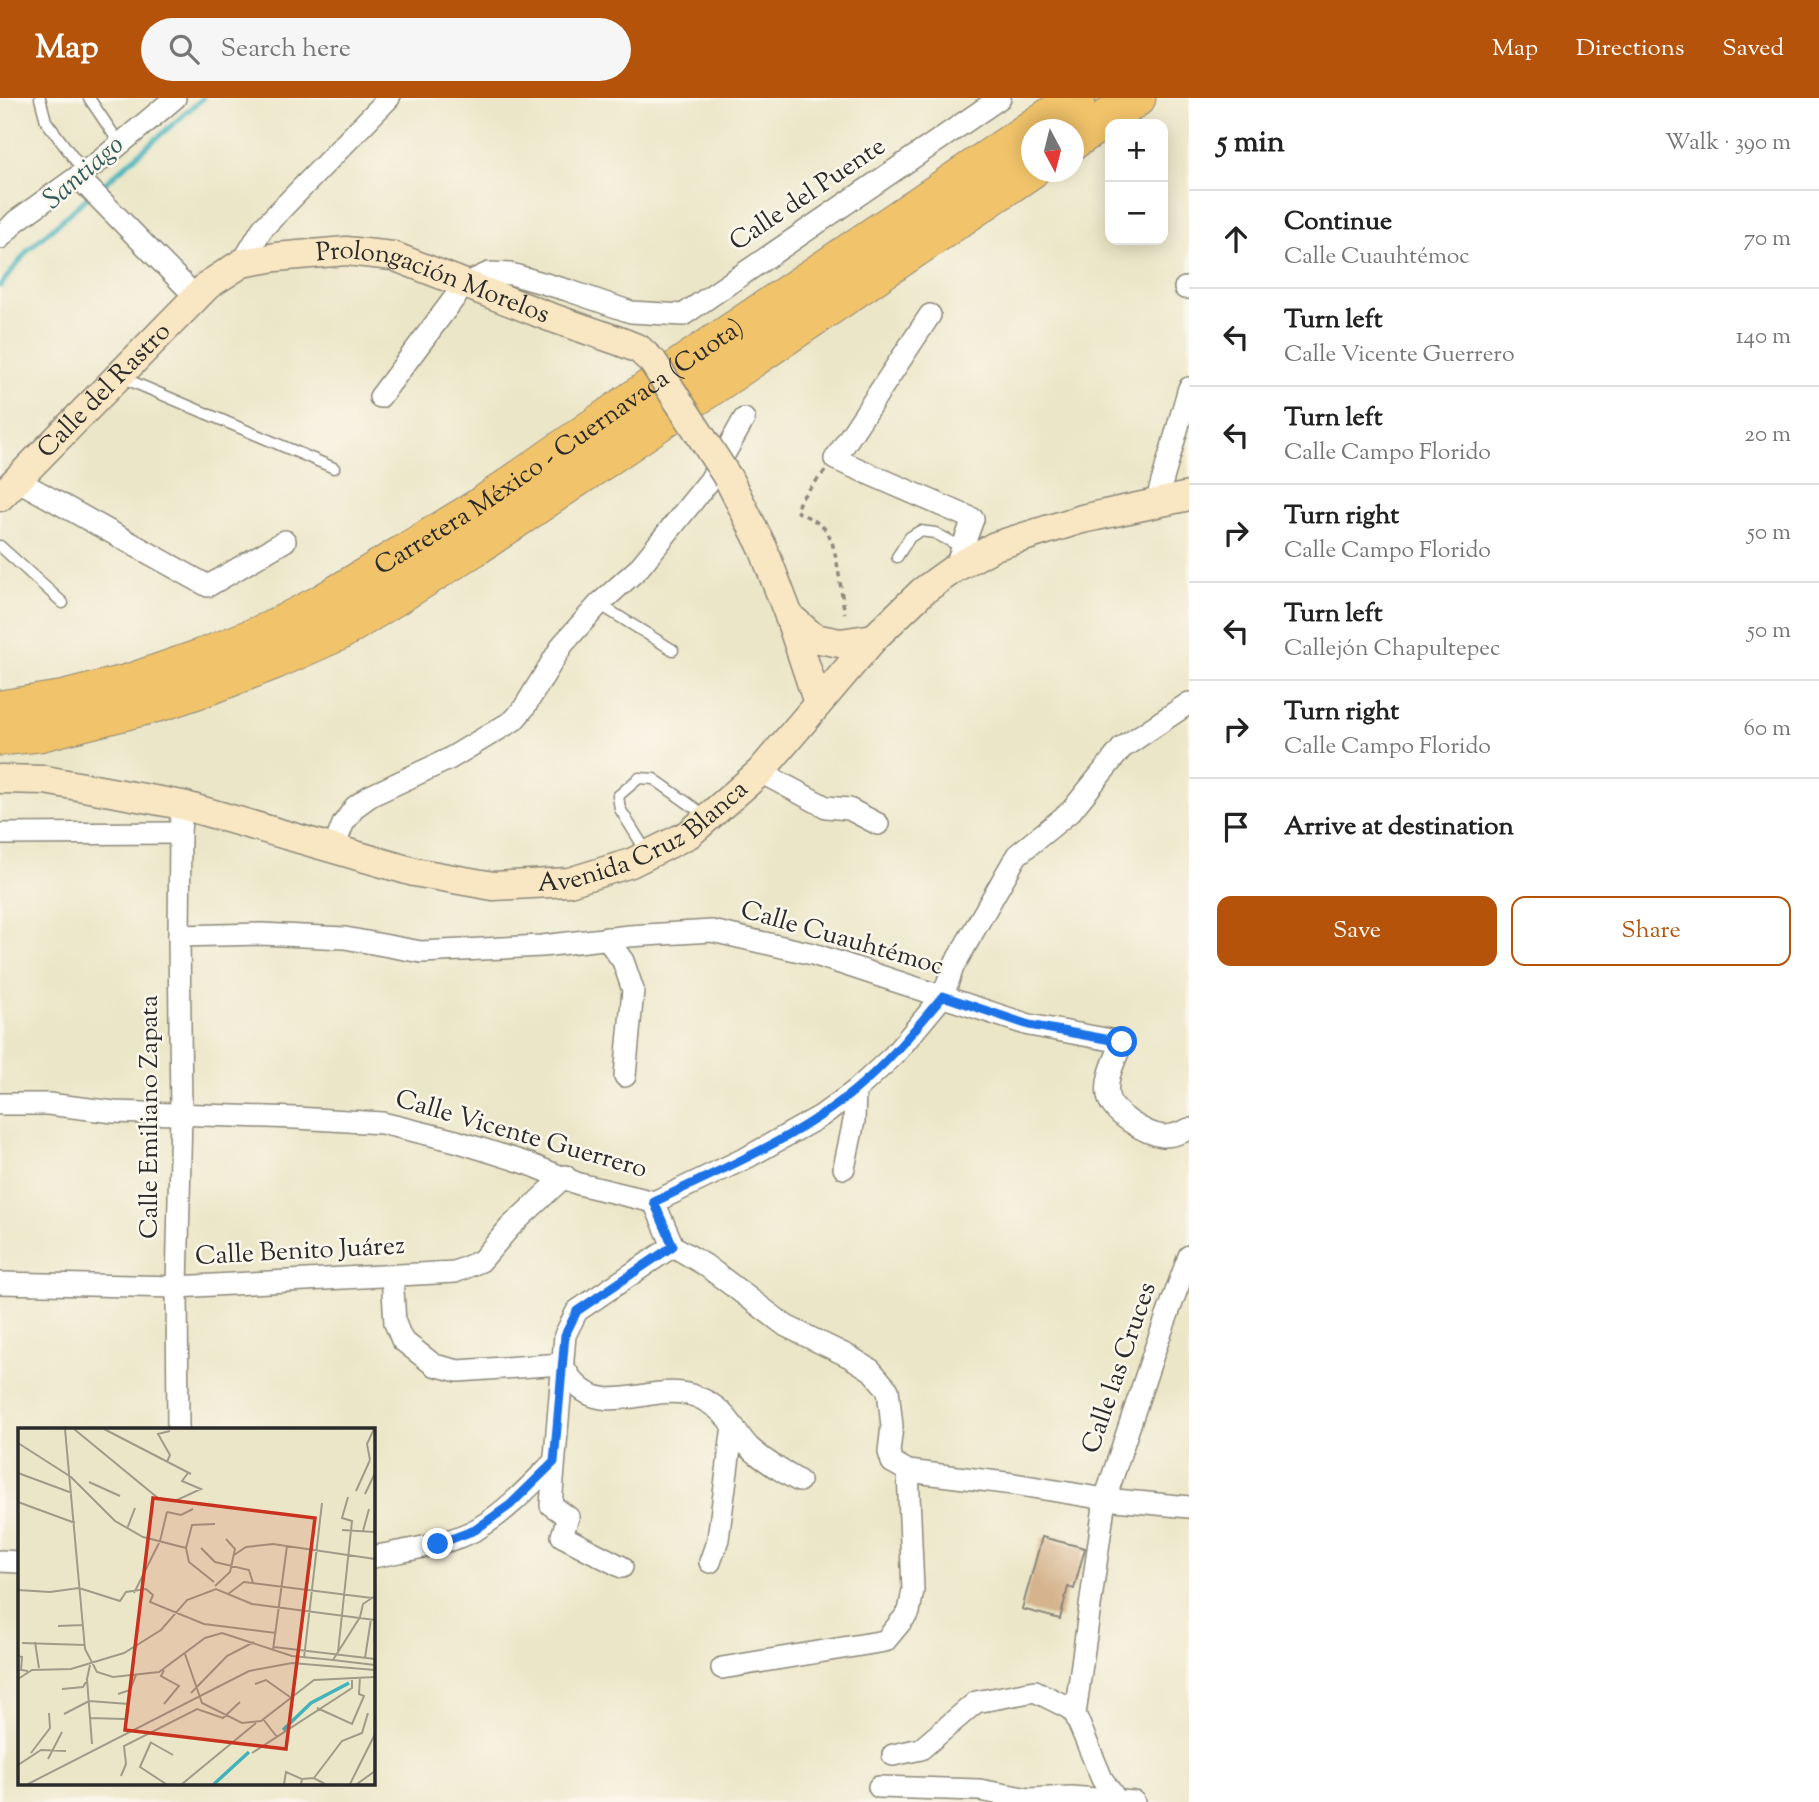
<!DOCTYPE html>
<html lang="en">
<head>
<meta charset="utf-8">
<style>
	:root { --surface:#fff; --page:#f6f6f6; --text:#222; --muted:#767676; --line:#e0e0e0; --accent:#b45309 }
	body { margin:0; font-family:"Sorts Mill Goudy",serif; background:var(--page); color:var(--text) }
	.controls { position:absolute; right:21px; top:21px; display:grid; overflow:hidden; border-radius:14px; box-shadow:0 4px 18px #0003 }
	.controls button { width:63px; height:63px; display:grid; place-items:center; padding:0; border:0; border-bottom:2px solid var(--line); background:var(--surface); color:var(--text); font:35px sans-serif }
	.compass { position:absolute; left:1021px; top:21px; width:63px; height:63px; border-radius:50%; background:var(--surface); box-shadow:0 4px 18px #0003; rotate:173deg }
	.stop { position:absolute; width:21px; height:21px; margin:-16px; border:5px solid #1a73e8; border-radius:50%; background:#fff }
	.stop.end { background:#1a73e8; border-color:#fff; box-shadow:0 2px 7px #0008 }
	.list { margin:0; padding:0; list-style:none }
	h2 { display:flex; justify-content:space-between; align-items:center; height:91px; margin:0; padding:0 28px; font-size:30px }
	h2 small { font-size:23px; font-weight:400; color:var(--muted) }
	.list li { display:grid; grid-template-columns:46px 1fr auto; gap:21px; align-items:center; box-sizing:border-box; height:98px; padding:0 28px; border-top:2px solid var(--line) }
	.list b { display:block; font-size:26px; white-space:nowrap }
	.list p { margin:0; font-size:23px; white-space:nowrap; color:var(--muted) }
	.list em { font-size:23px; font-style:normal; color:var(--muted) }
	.actions { display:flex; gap:14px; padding:21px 28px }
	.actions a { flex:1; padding:16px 0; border:2px solid var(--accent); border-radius:14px; text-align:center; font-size:24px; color:var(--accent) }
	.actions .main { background:var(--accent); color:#fff }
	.icon { flex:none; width:38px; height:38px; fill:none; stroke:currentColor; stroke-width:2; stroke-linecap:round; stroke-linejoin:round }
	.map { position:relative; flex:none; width:1189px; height:1704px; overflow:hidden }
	header { display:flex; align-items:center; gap:42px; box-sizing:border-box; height:98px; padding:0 35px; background:var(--accent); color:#fff }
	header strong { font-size:33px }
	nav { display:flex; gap:38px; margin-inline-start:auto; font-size:24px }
	.search { width:490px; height:63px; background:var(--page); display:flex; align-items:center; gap:18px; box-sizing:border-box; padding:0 24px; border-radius:38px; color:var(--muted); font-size:26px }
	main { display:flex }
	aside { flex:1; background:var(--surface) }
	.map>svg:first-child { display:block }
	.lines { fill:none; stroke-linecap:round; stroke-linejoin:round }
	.stream { stroke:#43b3bb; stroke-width:5 }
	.building { fill:#d5b38d }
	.lane-casing { stroke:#8c887a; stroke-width:13 }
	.street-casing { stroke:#8c887a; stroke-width:24 }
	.secondary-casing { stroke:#8c887a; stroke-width:31 }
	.highway-casing { stroke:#8c887a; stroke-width:39 }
	.path { stroke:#8c887a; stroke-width:3.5; stroke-dasharray:5 5; stroke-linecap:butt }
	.lane { stroke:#fff; stroke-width:10 }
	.street { stroke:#fff; stroke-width:21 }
	.secondary { stroke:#f9e7c3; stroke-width:28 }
	.highway { stroke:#f1c36a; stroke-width:37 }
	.secondary-bridge-casing { stroke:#8c887a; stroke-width:31; stroke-linecap:butt }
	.secondary-bridge { stroke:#f9e7c3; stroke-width:28 }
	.route { stroke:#1a73e8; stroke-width:9 }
	.labels { text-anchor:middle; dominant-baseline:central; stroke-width:5; stroke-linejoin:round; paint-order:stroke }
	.street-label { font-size:26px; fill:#2b2b2b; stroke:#fbf7ec }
	.water-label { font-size:28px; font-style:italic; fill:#335b5d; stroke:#fbf7ec }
	.inset-river { fill:none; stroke:#43b3bb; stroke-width:3.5 }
	.inset-road { fill:none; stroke:#9f9b89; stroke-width:2 }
	.view { fill:#c8321e; fill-opacity:0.15; stroke:#c8321e; stroke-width:3.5 }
	.inset-edge { fill:none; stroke:#2b2b2b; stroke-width:3.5 }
</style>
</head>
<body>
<header>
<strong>Map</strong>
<div class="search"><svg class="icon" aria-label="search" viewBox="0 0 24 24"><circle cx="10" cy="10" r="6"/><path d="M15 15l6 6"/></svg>Search here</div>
<nav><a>Map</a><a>Directions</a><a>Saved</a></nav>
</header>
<main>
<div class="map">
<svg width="1189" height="1704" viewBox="0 0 1189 1704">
	<rect width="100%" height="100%" fill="#fbf7ec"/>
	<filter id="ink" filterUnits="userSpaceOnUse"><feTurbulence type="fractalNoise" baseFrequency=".0143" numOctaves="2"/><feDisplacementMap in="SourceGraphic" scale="14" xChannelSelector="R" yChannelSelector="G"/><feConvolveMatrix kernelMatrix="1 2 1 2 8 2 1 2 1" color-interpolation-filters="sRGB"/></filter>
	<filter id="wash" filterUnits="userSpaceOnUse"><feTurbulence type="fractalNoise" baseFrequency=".00686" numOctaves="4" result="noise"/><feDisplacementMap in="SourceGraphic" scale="28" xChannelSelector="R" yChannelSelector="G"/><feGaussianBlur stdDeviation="1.57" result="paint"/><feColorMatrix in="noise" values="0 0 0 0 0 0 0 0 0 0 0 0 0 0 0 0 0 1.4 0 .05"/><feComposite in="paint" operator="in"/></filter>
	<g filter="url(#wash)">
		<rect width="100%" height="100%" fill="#ece6c8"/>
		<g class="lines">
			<g class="stream">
				<polyline points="97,92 203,0"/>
				<polyline points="0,188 29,151 89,98"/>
			</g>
		</g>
		<g id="blocks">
			<polygon class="building" points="1042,1439 1085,1450 1074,1491 1068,1489 1060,1521 1022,1511"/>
		</g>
	</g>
	<g filter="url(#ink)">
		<use href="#blocks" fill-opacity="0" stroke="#8c887a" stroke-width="2"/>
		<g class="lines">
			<g class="lane-casing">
				<g id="lane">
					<polyline points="40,0 46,23 84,74"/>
					<polyline points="89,0 120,46"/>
					<polyline points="121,279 334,370"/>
					<polyline points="0,448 63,505"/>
					<polyline points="897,459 910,439 920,433 935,435 963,450"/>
					<polyline points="599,506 673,552"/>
					<polyline points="648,756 620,711 618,698 639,680 654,681 706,718"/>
				</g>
			</g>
			<g class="street-casing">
				<g id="street">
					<polyline points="78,79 196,199"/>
					<polyline points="0,140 16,123 101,62 175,0"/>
					<polyline points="242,165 262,131 389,0"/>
					<polyline points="1185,190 1189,190"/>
					<polyline points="930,217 835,361 973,421 955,470"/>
					<polyline points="380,299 465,186 489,175 511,176 567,192 631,214 683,217 1000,0"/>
					<polyline points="17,382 208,488 285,443"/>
					<polyline points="1156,405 1189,290"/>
					<polyline points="760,674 826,709 849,711 878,726"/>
					<polyline points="0,736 180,735"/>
					<polyline points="333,752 343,726 355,709 370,698 449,661 514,622 524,610 563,546 599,506 638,471 710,382 744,321"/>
					<path d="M179 838 261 836 345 840 421 854 542 848 629 838 712 833 813 856 1029 927 1122 944C1116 961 1105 979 1108 997 1110 1015 1146 1036 1163 1038 1171 1038 1181 1035 1189 1031"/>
					<polyline points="606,840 623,863 633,892 625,978"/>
					<polyline points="0,1006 48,1006 114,1014 296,1020 382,1025 456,1043 529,1066 579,1086 654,1104 748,1059 821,1018 855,993 894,957 943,898 953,869 1017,757 1071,713 1122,650 1189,605"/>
					<polyline points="844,1070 854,1023 855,993"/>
					<polyline points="673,1148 705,1167 786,1228 850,1259 871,1272 888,1292 892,1328 889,1354 892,1364 908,1373 1014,1386 1105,1401 1189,1409"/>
					<polyline points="392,1177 395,1225 402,1242 434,1267 458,1273 562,1266"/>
					<polyline points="0,1185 177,1189 455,1174 481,1163 510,1129 565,1078"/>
					<path d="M562 1266C566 1272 569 1279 574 1284 603 1319 650 1287 687 1296 699 1298 715 1307 724 1317 734 1327 740 1341 750 1350 765 1364 782 1373 799 1383"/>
					<polyline points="178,1331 177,1189 181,1015 179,838 180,735 182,707"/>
					<path d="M373 1459C405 1452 448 1447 477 1431 506 1414 530 1388 554 1364"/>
					<polyline points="0,1463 19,1464"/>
					<polyline points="710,1464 718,1441 733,1328"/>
					<polyline points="622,1469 562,1438 568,1419 551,1407 565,1237 577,1213 673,1148 654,1104"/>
					<polyline points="722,1570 885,1543 909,1514 913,1492 908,1373"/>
					<polyline points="1075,1616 1105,1401 1155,1251 1189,1158"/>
					<polyline points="893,1657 921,1651 976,1604 1035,1593 1069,1610 1075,1616 1102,1681 1117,1703"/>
					<polyline points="879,1689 979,1692 1029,1701"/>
					<polyline points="1024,1704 1029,1701 1071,1699 1134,1704"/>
				</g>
			</g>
			<g class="secondary-casing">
				<g id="secondary">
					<polyline points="728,380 763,450 789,518 818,605"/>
					<path id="s1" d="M0 399 208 187 242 165 276 159 346 153 393 158 547 218 619 243 639 251 653 264"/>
					<polyline points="789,518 814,540 840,545 874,540"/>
					<path id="s2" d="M0 681 45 682 182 707 414 774 493 788 569 784 631 765 689 736 760 674 874 540 923 493 955 470 995 448 1082 421 1189 398"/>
				</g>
			</g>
			<g class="highway-casing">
				<g id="highway">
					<polyline points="1073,43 1137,0"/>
					<path id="s3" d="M0 611 65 601 128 585 206 558 268 533 322 505 481 408 688 263 1077 0"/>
					<polyline points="0,639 39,635 162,604 215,586 276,562 339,534 477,448 1031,72"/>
				</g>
			</g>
			<path class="path" d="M825 373 800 402 796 413C805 418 816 422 824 430 838 444 840 494 845 515"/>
			<use href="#lane" class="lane"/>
			<use href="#street" class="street"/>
			<use href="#secondary" class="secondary"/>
			<use href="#highway" class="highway"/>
			<g class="secondary-bridge-casing">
				<polyline id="secondary-bridge" points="653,264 728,380"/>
			</g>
			<use href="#secondary-bridge" class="secondary-bridge"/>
		</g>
	</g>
	<g class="lines" filter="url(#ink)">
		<path class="route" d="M438 1446 475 1432 510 1407 554 1364 565 1237 577 1213 673 1148 654 1104C720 1072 799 1039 855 992 889 964 915 931 943 898L1029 927 1122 944"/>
	</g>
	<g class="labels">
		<g class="street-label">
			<text transform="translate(808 97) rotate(-34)">Calle del Puente</text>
			<text stroke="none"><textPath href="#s1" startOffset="534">Prolongación Morelos</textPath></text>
			<text stroke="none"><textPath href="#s1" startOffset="149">Calle del Rastro</textPath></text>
			<text stroke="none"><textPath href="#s3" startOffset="625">Carretera México - Cuernavaca (Cuota)</textPath></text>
			<text stroke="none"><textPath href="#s2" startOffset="668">Avenida Cruz Blanca</textPath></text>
			<text transform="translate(842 841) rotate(16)">Calle Cuauhtémoc</text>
			<text transform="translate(150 1019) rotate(-90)">Calle Emiliano Zapata</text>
			<text transform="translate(521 1037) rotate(16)">Calle Vicente Guerrero</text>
			<text transform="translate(300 1154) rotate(-3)">Calle Benito Juárez</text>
			<text transform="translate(1120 1270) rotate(-71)">Calle las Cruces</text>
		</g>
		<g class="water-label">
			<text transform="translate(84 75) rotate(-41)">Santiago</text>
		</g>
	</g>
	<g transform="translate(18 1330)">
		<rect width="357" height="357" fill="#ece6c8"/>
		<path class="inset-river" d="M265 302 293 275 331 255M196 356 231 324"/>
		<path class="inset-road" d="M47 1 67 221 79 244 95 249 141 244 187 210 204 205 274 228 315 232 342 189 345 176 357 168M56 1 140 70 157 73 183 61 164 53 170 45M86 1 173 46M0 15 53 49 97 93 125 109 168 120M352 32 349 16 356 1M149 34 152 27 140 6 152 3M0 45 54 65M71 54 102 68M338 63 352 32M347 66 357 45M0 74 57 95M149 84 163 87 175 81M109 101 117 80M324 102 356 104 357 99M345 103 351 81M183 120 197 134 231 142 235 155M216 127 228 119 255 116 357 131M196 154 171 134 168 120 174 97 197 96M197 158 212 144 217 121 208 111M0 162 32 164 61 160 102 173 108 164 128 161 135 167 132 174 186 196 258 205M116 165 142 113 149 84M210 166 226 154 354 170M40 198 65 197M17 214 21 240M4 215 67 217M256 219 357 231M255 222 269 118M320 224 334 93 324 90 330 69M167 226 184 275 224 295 243 293 296 252 357 249M0 228 4 229 3 242 10 243M286 230 304 75M347 230 353 191M315 232 357 237M72 237 69 251 74 316M0 251 14 242 53 241 106 225 143 202 169 172 198 161 234 176 357 192M237 256 248 252 272 269M44 261 65 259 68 254M173 265 209 228 236 214M100 266 112 262 118 247M146 276 161 258 143 248 146 242M299 280 334 296 346 268 341 266 342 249M46 286 71 273 111 276M72 290 107 291M245 291 259 309M132 314 155 327M133 314 122 339 148 356M13 325 32 300 31 285M234 325 334 260V249M30 331 44 304M0 337 23 322 48 323M103 348 108 336 106 318 179 281 205 290 222 274M296 350 324 313 344 305 350 285M284 351 296 350 307 356M10 356 231 243 274 235 357 242M164 356 238 295M266 356 268 344 284 351 283 356M332 356 357 306M339 356 357 343"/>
		<path class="view" d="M135 70 297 90 268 321 107 302Z"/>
		<rect width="357" height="357" class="inset-edge"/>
	</g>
</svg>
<div class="controls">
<button>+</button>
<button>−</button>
</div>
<svg class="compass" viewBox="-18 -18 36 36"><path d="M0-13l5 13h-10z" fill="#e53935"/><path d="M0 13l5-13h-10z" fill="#767676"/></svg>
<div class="stop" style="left:1122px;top:944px"></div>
<div class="stop end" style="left:438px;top:1446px"></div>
</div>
<aside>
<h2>5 min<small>Walk · 390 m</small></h2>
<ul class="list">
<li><svg class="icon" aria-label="ahead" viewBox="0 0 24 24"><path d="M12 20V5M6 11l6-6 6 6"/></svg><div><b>Continue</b><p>Calle Cuauhtémoc</p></div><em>70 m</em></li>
<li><svg class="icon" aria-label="left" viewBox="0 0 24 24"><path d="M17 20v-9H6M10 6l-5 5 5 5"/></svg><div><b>Turn left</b><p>Calle Vicente Guerrero</p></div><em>140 m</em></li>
<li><svg class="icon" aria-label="left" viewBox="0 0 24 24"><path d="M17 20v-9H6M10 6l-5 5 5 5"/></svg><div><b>Turn left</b><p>Calle Campo Florido</p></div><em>20 m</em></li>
<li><svg class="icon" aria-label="right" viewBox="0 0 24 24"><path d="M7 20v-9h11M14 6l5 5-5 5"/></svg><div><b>Turn right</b><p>Calle Campo Florido</p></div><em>50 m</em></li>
<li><svg class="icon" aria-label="left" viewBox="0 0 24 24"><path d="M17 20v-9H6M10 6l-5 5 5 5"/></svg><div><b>Turn left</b><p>Callejón Chapultepec</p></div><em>50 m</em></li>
<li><svg class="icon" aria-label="right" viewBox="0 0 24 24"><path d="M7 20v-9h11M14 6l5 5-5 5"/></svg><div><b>Turn right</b><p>Calle Campo Florido</p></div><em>60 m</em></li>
<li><svg class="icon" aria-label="arrive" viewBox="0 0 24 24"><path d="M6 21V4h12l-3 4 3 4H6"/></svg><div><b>Arrive at destination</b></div></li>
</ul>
<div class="actions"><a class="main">Save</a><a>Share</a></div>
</aside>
</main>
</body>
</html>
